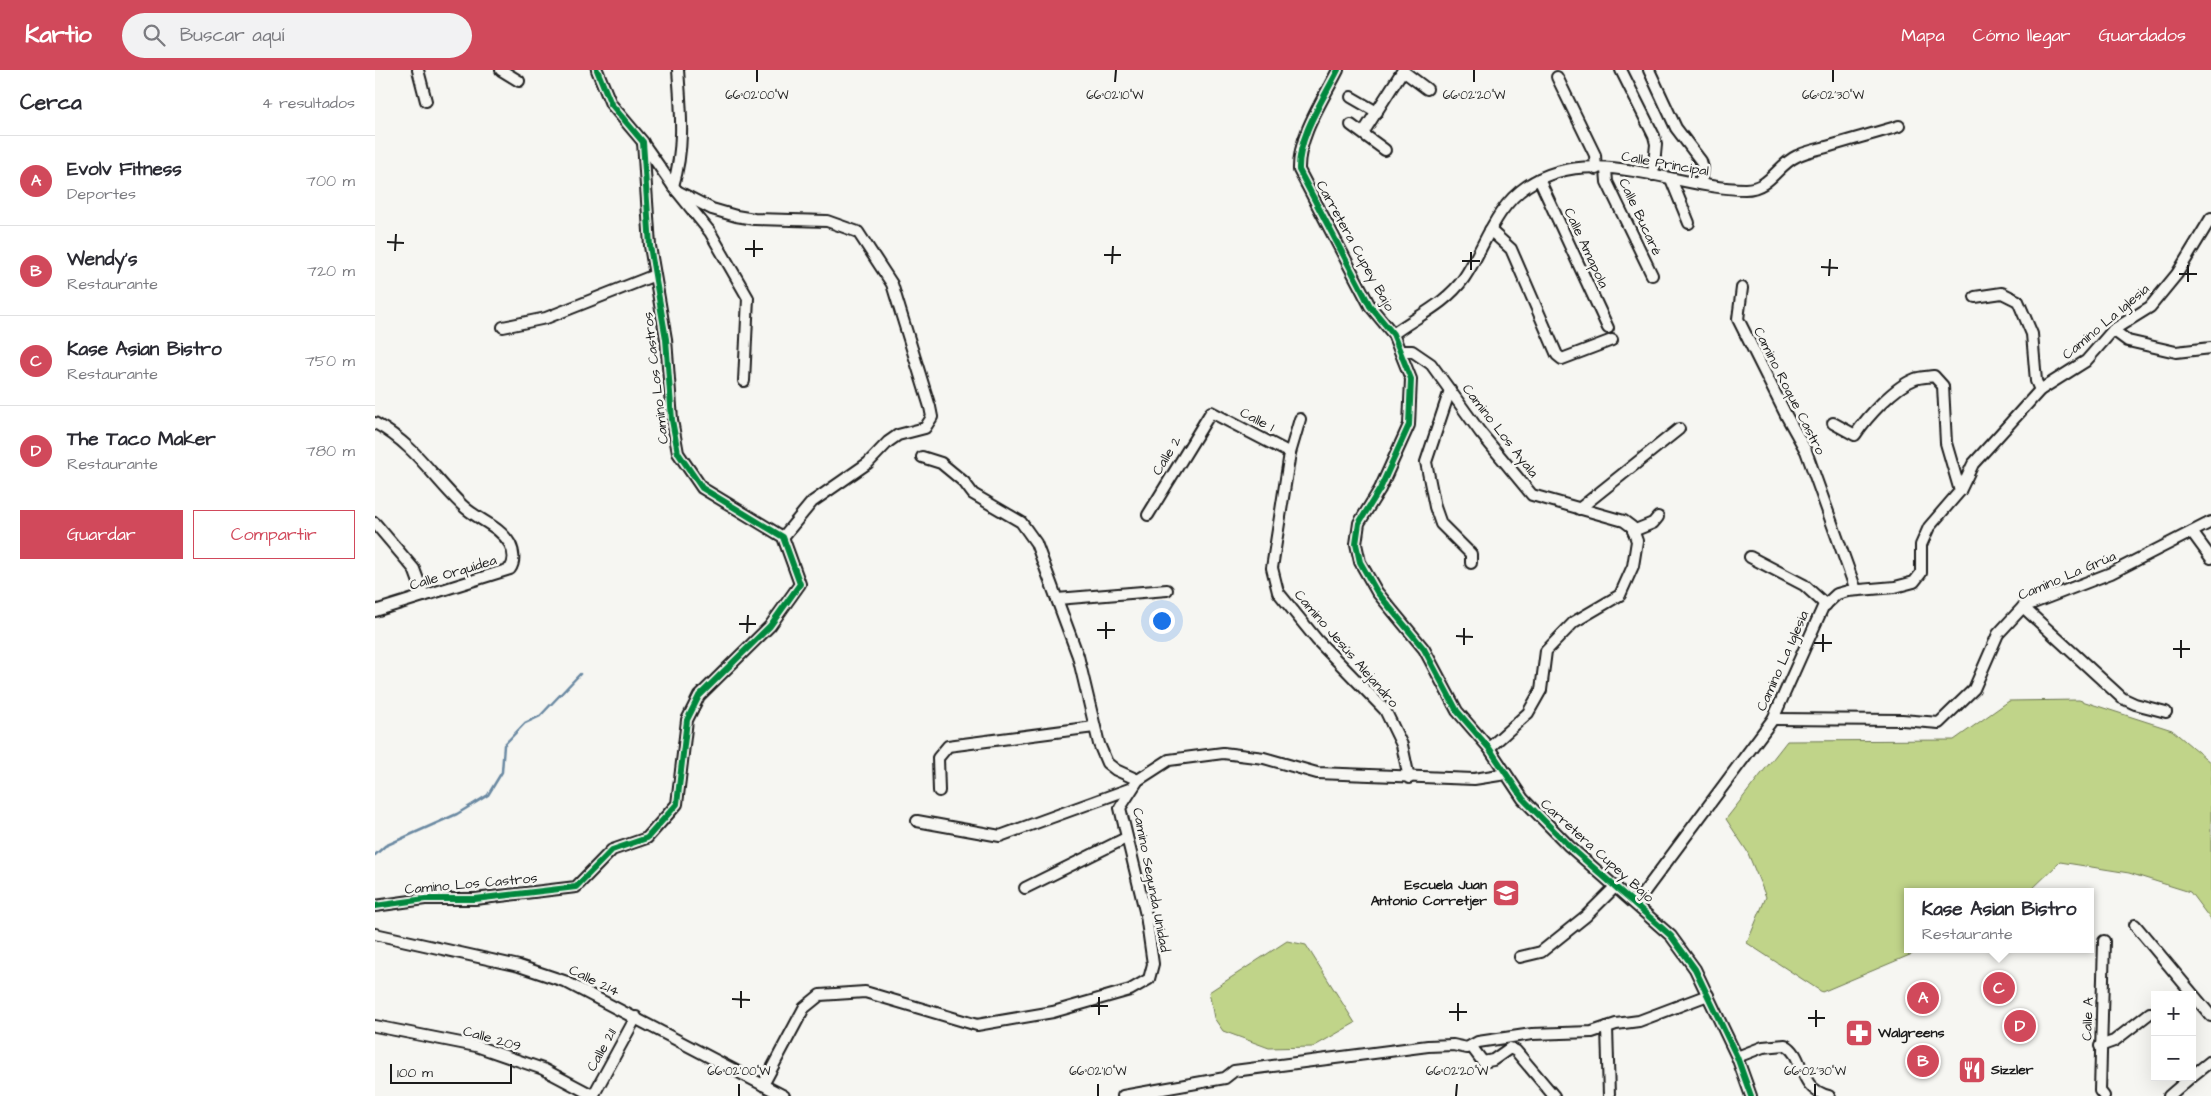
<!DOCTYPE html>
<html lang="es">
<head>
<meta charset="utf-8">
<style>
	:root { --surface:#fff; --page:#f2f2f3; --text:#2b2b33; --muted:#7c7c81; --line:#e1e1e2; --accent:#d1495b }
	body { margin:0; font-family:"Architects Daughter",sans-serif; background:var(--page); color:var(--text) }
	.controls { position:absolute; right:15px; bottom:15px; display:grid; overflow:hidden; border-radius:0px; box-shadow:0 5px 20px #0002 }
	.controls button { width:45px; height:45px; display:grid; place-items:center; padding:0; border:0; border-bottom:1px solid var(--line); background:var(--surface); color:var(--text); font:25px sans-serif }
	.scale { position:absolute; left:15px; bottom:12px; width:122px; box-sizing:border-box; padding-left:5px; border:2px solid #1c1c1c; border-top:0; font-size:14px; line-height:18px; white-space:nowrap; color:#1c1c1c; -webkit-text-stroke:4px #f6f6f2; paint-order:stroke }
	.you { position:absolute; left:786px; top:550px; width:18px; height:18px; margin:-12px; border:4px solid #fff; border-radius:50%; background:#1a73e8; box-shadow:0 0 0 8px #1a73e833 }
	.badge { display:grid; place-items:center; width:32px; height:32px; border-radius:50%; background:var(--accent); color:#fff; font-size:16px; font-weight:700 }
	.pin { position:absolute; translate:-50% -50%; border:2px solid #fff; box-shadow:0 1px 5px #0006 }
	.popup { position:absolute; left:1529px; top:818px; width:190px; height:65px; box-sizing:border-box; display:grid; place-content:center; border-radius:0px; background:var(--surface); filter:drop-shadow(0 1px 4px #0005); font-size:16px; white-space:nowrap; color:var(--muted) }
	.popup b { font-size:19px; color:var(--text) }
	.popup::after { content:''; position:absolute; left:50%; top:100%; margin-left:-10px; border:10px solid transparent; border-top-color:var(--surface) }
	.list { margin:0; padding:0; list-style:none }
	h2 { display:flex; justify-content:space-between; align-items:center; height:65px; margin:0; padding:0 20px; font-size:21px }
	h2 small { font-size:16px; font-weight:400; color:var(--muted) }
	.list li { display:grid; grid-template-columns:32px 1fr auto; gap:15px; align-items:center; box-sizing:border-box; height:90px; padding:0 20px; border-top:1px solid var(--line) }
	.list b { display:block; font-size:19px; white-space:nowrap }
	.list p { margin:0; font-size:16px; white-space:nowrap; color:var(--muted) }
	.list em { font-size:16px; font-style:normal; color:var(--muted) }
	.actions { display:flex; gap:10px; padding:15px 20px }
	.actions a { flex:1; padding:11px 0; border:1px solid var(--accent); border-radius:0px; text-align:center; font-size:18px; color:var(--accent) }
	.actions .main { background:var(--accent); color:#fff }
	.icon { flex:none; width:28px; height:28px; fill:none; stroke:currentColor; stroke-width:2; stroke-linecap:round; stroke-linejoin:round }
	.map { position:relative; flex:none; width:1836px; height:1026px; overflow:hidden }
	header { display:flex; align-items:center; gap:30px; box-sizing:border-box; height:70px; padding:0 25px; background:var(--accent); color:#fff }
	header strong { font-size:24px }
	nav { display:flex; gap:28px; margin-inline-start:auto; font-size:18px }
	.search { width:350px; height:45px; background:var(--page); display:flex; align-items:center; gap:12px; box-sizing:border-box; padding:0 18px; border-radius:28px; color:var(--muted); font-size:19px }
	main { display:flex }
	aside { flex:1; background:var(--surface) }
	.map>svg:first-child { display:block }
	.green { fill:#c0d489; stroke:#6e7852 }
	.lines { fill:none; stroke-linecap:round; stroke-linejoin:round }
	.stream { stroke:#6b89a2; stroke-width:2.5 }
	.minor-casing { stroke:#1c1c1c; stroke-width:14 }
	.minor { stroke:#f6f6f2; stroke-width:10 }
	.cycleway-casing { stroke:#f6f6f2; stroke-width:9 }
	.cycleway { stroke:#00873e; stroke-width:6 }
	.ticks { fill:none; stroke:#1c1c1c; stroke-width:2 }
	.labels { text-anchor:middle; dominant-baseline:central; stroke-width:5; stroke-linejoin:round; paint-order:stroke }
	.street-label { font-size:14px; fill:#1c1c1c; stroke:#f6f6f2 }
	.poi-label { font-size:14px; font-weight:bold; fill:#1c1c1c; stroke:#f6f6f2; text-anchor:start }
	.ticks-label { font-size:12px; text-anchor:middle; fill:#1c1c1c; stroke:#f6f6f2; stroke-width:5; stroke-linejoin:round; paint-order:stroke }
</style>
</head>
<body>
<header>
<strong>Kartio</strong>
<div class="search"><svg class="icon" aria-label="search" viewBox="0 0 24 24"><circle cx="10" cy="10" r="6"/><path d="M15 15l6 6"/></svg>Buscar aquí</div>
<nav><a>Mapa</a><a>Cómo llegar</a><a>Guardados</a></nav>
</header>
<main>
<aside>
<h2>Cerca<small>4 resultados</small></h2>
<ul class="list">
<li><span class="badge">A</span><div><b>Evolv Fitness</b><p>Deportes</p></div><em>700 m</em></li>
<li><span class="badge">B</span><div><b>Wendy's</b><p>Restaurante</p></div><em>720 m</em></li>
<li><span class="badge">C</span><div><b>Kase Asian Bistro</b><p>Restaurante</p></div><em>750 m</em></li>
<li><span class="badge">D</span><div><b>The Taco Maker</b><p>Restaurante</p></div><em>780 m</em></li>
</ul>
<div class="actions"><a class="main">Guardar</a><a>Compartir</a></div>
</aside>
<div class="map">
<svg width="1836" height="1026" viewBox="0 0 1836 1026">
	<rect width="100%" height="100%" fill="#f6f6f2"/>
	<filter id="ink" filterUnits="userSpaceOnUse"><feTurbulence type="fractalNoise" baseFrequency=".02" numOctaves="2"/><feDisplacementMap in="SourceGraphic" scale="10" xChannelSelector="R" yChannelSelector="G"/><feConvolveMatrix kernelMatrix="1 2 1 2 8 2 1 2 1" color-interpolation-filters="sRGB"/></filter>
	<g filter="url(#ink)">
		<g class="green">
			<polygon points="1704,630 1797,660 1836,693 1836,850 1815,822 1754,803 1685,792 1654,822 1533,822 1533,879 1549,879 1447,922 1372,873 1391,827 1372,781 1351,749 1412,671 1579,670 1634,631"/>
			<polygon points="912,871 931,875 980,953 938,977 894,978 848,961 839,948 834,922"/>
		</g>
		<g class="lines">
			<polyline class="stream" points="0,785 10,776 82,744 113,725 127,702 129,675 150,653 165,646 205,604"/>
			<g class="minor-casing">
				<g id="minor">
					<polyline points="43,0 51,31"/>
					<polyline points="126,0 144,11"/>
					<path d="M963 0C948 30 923 66 924 100L995 236 1018 264 1036 309 1034 355 1005 419 984 453 981 474 985 492 1002 522 1049 579 1082 641 1114 678 1148 729 1194 776 1296 866 1320 899 1362 987 1376 1026"/>
					<polyline points="1246,0 1279,66 1281,74 1278,105"/>
					<polyline points="1274,0 1301,58 1326,91 1328,98 1326,114"/>
					<polyline points="1028,1 1052,19"/>
					<polyline points="1182,7 1220,85 1221,99"/>
					<polyline points="976,27 1002,42"/>
					<polyline points="976,55 1010,80"/>
					<polyline points="988,63 1028,0"/>
					<polyline points="268,73 298,116 335,162 373,228 369,311"/>
					<polyline points="1231,99 1232,112 1277,205"/>
					<polyline points="1164,109 1233,258"/>
					<polyline points="1296,109 1314,153"/>
					<path d="M298 116C310 77 306 40 303 0"/>
					<polyline points="302,121 337,139 361,146 379,149 452,151 483,162 517,214 555,337 557,347 550,358 523,365 513,372 493,393 437,432 408,467"/>
					<polyline points="1115,160 1136,179 1182,285 1187,289 1237,270"/>
					<polyline points="1367,218 1363,249 1412,347 1431,381 1481,520"/>
					<polyline points="1600,227 1627,223 1643,231 1657,264 1661,311 1665,320"/>
					<polyline points="128,257 171,248 280,205"/>
					<polyline points="1738,260 1753,271 1801,282 1836,278"/>
					<path d="M1018 264C1042 246 1071 234 1089 208 1110 177 1119 138 1152 116 1216 72 1301 119 1370 119 1395 119 1402 95 1422 86 1432 81 1445 79 1455 76 1478 69 1501 63 1524 56"/>
					<polyline points="1026,281 1037,281 1056,294 1105,362 1157,425 1249,451 1257,457 1262,471 1258,496 1245,525 1199,552 1171,581 1166,620 1153,643 1114,678"/>
					<polyline points="1075,320 1051,392 1060,437 1066,454 1096,484 1096,493"/>
					<polyline points="925,349 915,383 897,498 903,522 942,570 1010,640 1027,675 1034,708"/>
					<path d="M0 353C41 376 55 404 87 435 102 450 124 455 135 474 139 482 140 492 135 499L0 541"/>
					<path d="M1458 353 1480 365C1492 347 1519 317 1540 309 1545 307 1553 307 1559 306L1568 316 1571 373 1585 421"/>
					<polyline points="547,387 566,393 589,412 598,424 646,452 661,473 703,586 724,674 732,693 741,700 763,710"/>
					<polyline points="1204,439 1304,359"/>
					<polyline points="773,445 836,342 915,383"/>
					<polyline points="0,453 39,499 49,526"/>
					<polyline points="1258,461 1278,453 1283,447"/>
					<polyline points="1817,462 1836,488"/>
					<polyline points="1375,487 1429,515 1451,535"/>
					<polyline points="682,529 792,520"/>
					<polyline points="1648,537 1747,628 1760,634 1791,642"/>
					<polyline points="1398,649 1527,650 1564,653 1599,619 1623,564 1648,537 1736,503 1836,452"/>
					<polyline points="564,721 563,688 573,676 719,657"/>
					<polyline points="542,751 625,766 757,718"/>
					<polyline points="650,818 751,768"/>
					<polyline points="1261,833 1398,649 1448,537 1462,524 1473,521 1520,517 1539,512 1546,503 1546,475 1554,457 1585,421 1598,394 1665,320 1711,291 1738,260 1775,237 1802,204 1836,148"/>
					<polyline points="0,836 50,829 100,829 201,817 237,780 272,768 302,734 312,650 324,626 395,556 425,514 408,467 327,418 303,383 297,350 291,269 275,176 268,72 236,34 222,0"/>
					<polyline points="1760,855 1836,946"/>
					<polyline points="0,864 144,896 189,911 409,1026"/>
					<polyline points="1145,887 1166,882 1211,846 1241,816"/>
					<polyline points="0,956 101,976 168,999 219,1026"/>
					<polyline points="1232,957 1234,1026"/>
					<polyline points="1096,976 1108,992 1118,990 1135,978 1141,981 1179,1026"/>
					<polyline points="1725,976 1739,971 1775,943"/>
					<path d="M1362 987 1388 977 1410 975C1431 986 1421 1018 1454 1026"/>
					<polyline points="1817,1006 1836,991"/>
					<polyline points="388,1015 429,938 445,925 490,922 602,955 678,942 755,920 774,909 778,894 771,845 745,738 763,710 794,690 848,683 889,688 942,703 1099,709 1131,704"/>
					<polyline points="218,1026 261,947"/>
					<polyline points="748,1026 850,1008 859,1001 1053,976 1078,975 1092,978 1103,972 1157,964 1217,962 1241,954 1264,951 1333,925"/>
					<polyline points="1729,1026 1725,1021 1729,871"/>
					<polyline points="1794,1026 1816,1007"/>
				</g>
			</g>
			<use href="#minor" class="minor"/>
			<g class="cycleway-casing">
				<g id="cycleway">
					<path d="M963 0C948 30 923 66 924 100L995 236 1018 264 1036 309 1034 355 1005 419 984 453 981 474 985 492 1002 522 1049 579 1082 641 1114 678 1148 729 1194 776 1296 866 1320 899 1362 987 1376 1026"/>
					<polyline points="0,836 50,829 100,829 201,817 237,780 272,768 302,734 312,650 324,626 395,556 425,514 408,467 327,418 303,383 297,350 291,269 275,176 268,72 236,34 222,0"/>
				</g>
			</g>
			<use href="#cycleway" class="cycleway"/>
		</g>
	</g>
	<path class="ticks" d="M382 12V0M740 12 741 0M1099 12V0M1458 12V0M12 172 29 173M370 179H388M20 181 21 164M729 185H746M379 187V170M1087 191H1105M737 194 738 176M1446 197 1463 198M1096 200V182M1804 204H1822M1454 206 1455 189M1813 212V195M364 554H381M722 560H740M372 563 373 545M1081 566 1098 567M731 569V552M1439 573H1457M1089 575V558M1798 579H1815M1448 582V564M1806 588V570M357 929 375 930M716 936H733M366 938V921M1074 942H1092M724 945V927M1433 948H1450M1083 951V933M1441 957V940M364 1026V1014M723 1026V1014M1081 1026 1082 1014M1440 1026V1014"/>
	<defs>
		<g id="school-square" transform="scale(1.4375)"><rect x="-9" y="-9" width="18" height="18" rx="4" fill="#d1495b" stroke="#f6f6f2"/><path d="M0-5L7-2L0 1L-7-2ZM-4 1L0 2.5L4 1V4Q0 6-4 4Z" fill="#fff"/></g>
		<g id="pharmacy-square" transform="scale(1.4375)"><rect x="-9" y="-9" width="18" height="18" rx="4" fill="#d1495b" stroke="#f6f6f2"/><path d="M-2-6h4v4h4v4h-4v4h-4v-4h-4v-4h4Z" fill="#fff"/></g>
		<g id="restaurant-square" transform="scale(1.4375)"><rect x="-9" y="-9" width="18" height="18" rx="4" fill="#d1495b" stroke="#f6f6f2"/><path d="M-5-6h1v4h1v-4h1v4h1v-4h1v5L-1.5 .5V6h-2V.5L-5-1ZM5-6V6H3V1.5H1.5Q1.5-4 5-6Z" fill="#fff"/></g>
	</defs>
	<g fill-rule="evenodd">
		<use href="#school-square" x="1131" y="823"/>
		<use href="#pharmacy-square" x="1484" y="963"/>
		<use href="#restaurant-square" x="1597" y="1000"/>
	</g>
	<g class="labels">
		<g class="street-label">
			<text transform="translate(1290 94) rotate(10)">Calle Principal</text>
			<text transform="translate(1265 147) rotate(65)">Calle Bucaré</text>
			<text transform="translate(980 176) rotate(61)">Carretera Cupey Bajo</text>
			<text transform="translate(1211 178) rotate(65)">Calle Amapola</text>
			<text transform="translate(1731 252) rotate(-40)">Camino La Iglesia</text>
			<text transform="translate(281 308) rotate(-97)">Camino Los Castros</text>
			<text transform="translate(1414 321) rotate(63)">Camino Roque Castro</text>
			<text transform="translate(882 350) rotate(27)">Calle 1</text>
			<text transform="translate(1125 361) rotate(52)">Camino Los Ayala</text>
			<text transform="translate(792 386) rotate(-59)">Calle 2</text>
			<text transform="translate(78 503) rotate(-17)">Calle Orquídea</text>
			<text transform="translate(1692 506) rotate(-23)">Camino La Grúa</text>
			<text transform="translate(971 579) rotate(49)">Camino Jesús Alejandro</text>
			<text transform="translate(1408 591) rotate(-66)">Camino La Iglesia</text>
			<text transform="translate(1222 781) rotate(42)">Carretera Cupey Bajo</text>
			<text transform="translate(776 810) rotate(79)">Camino Segunda Unidad</text>
			<text transform="translate(96 814) rotate(-5)">Camino Los Castros</text>
			<text transform="translate(219 911) rotate(26)">Calle 214</text>
			<text transform="translate(1713 949) rotate(-88)">Calle A</text>
			<text transform="translate(117 969) rotate(16)">Calle 209</text>
			<text transform="translate(227 980) rotate(-61)">Calle 211</text>
		</g>
		<g class="poi-label">
			<text x="1112" y="815" text-anchor="end">Escuela Juan<tspan x="1112" dy="16">Antonio Corretjer</tspan></text>
			<text x="1503" y="963">Walgreens</text>
			<text x="1616" y="1000">Sizzler</text>
		</g>
	</g>
	<g class="ticks-label">
		<text x="382" y="29">66°02'00"W</text>
		<text x="740" y="29">66°02'10"W</text>
		<text x="1099" y="29">66°02'20"W</text>
		<text x="1458" y="29">66°02'30"W</text>
		<text x="364" y="1005">66°02'00"W</text>
		<text x="723" y="1005">66°02'10"W</text>
		<text x="1082" y="1005">66°02'20"W</text>
		<text x="1440" y="1005">66°02'30"W</text>
	</g>
</svg>
<div class="controls">
<button>+</button>
<button>−</button>
</div>
<div class="scale">100 m</div>
<div class="you"></div>
<div class="pin badge" style="left:1548px;top:928px">A</div>
<div class="pin badge" style="left:1548px;top:991px">B</div>
<div class="pin badge" style="left:1624px;top:918px">C</div>
<div class="popup"><b>Kase Asian Bistro</b>Restaurante</div>
<div class="pin badge" style="left:1645px;top:956px">D</div>
</div>
</main>
</body>
</html>
